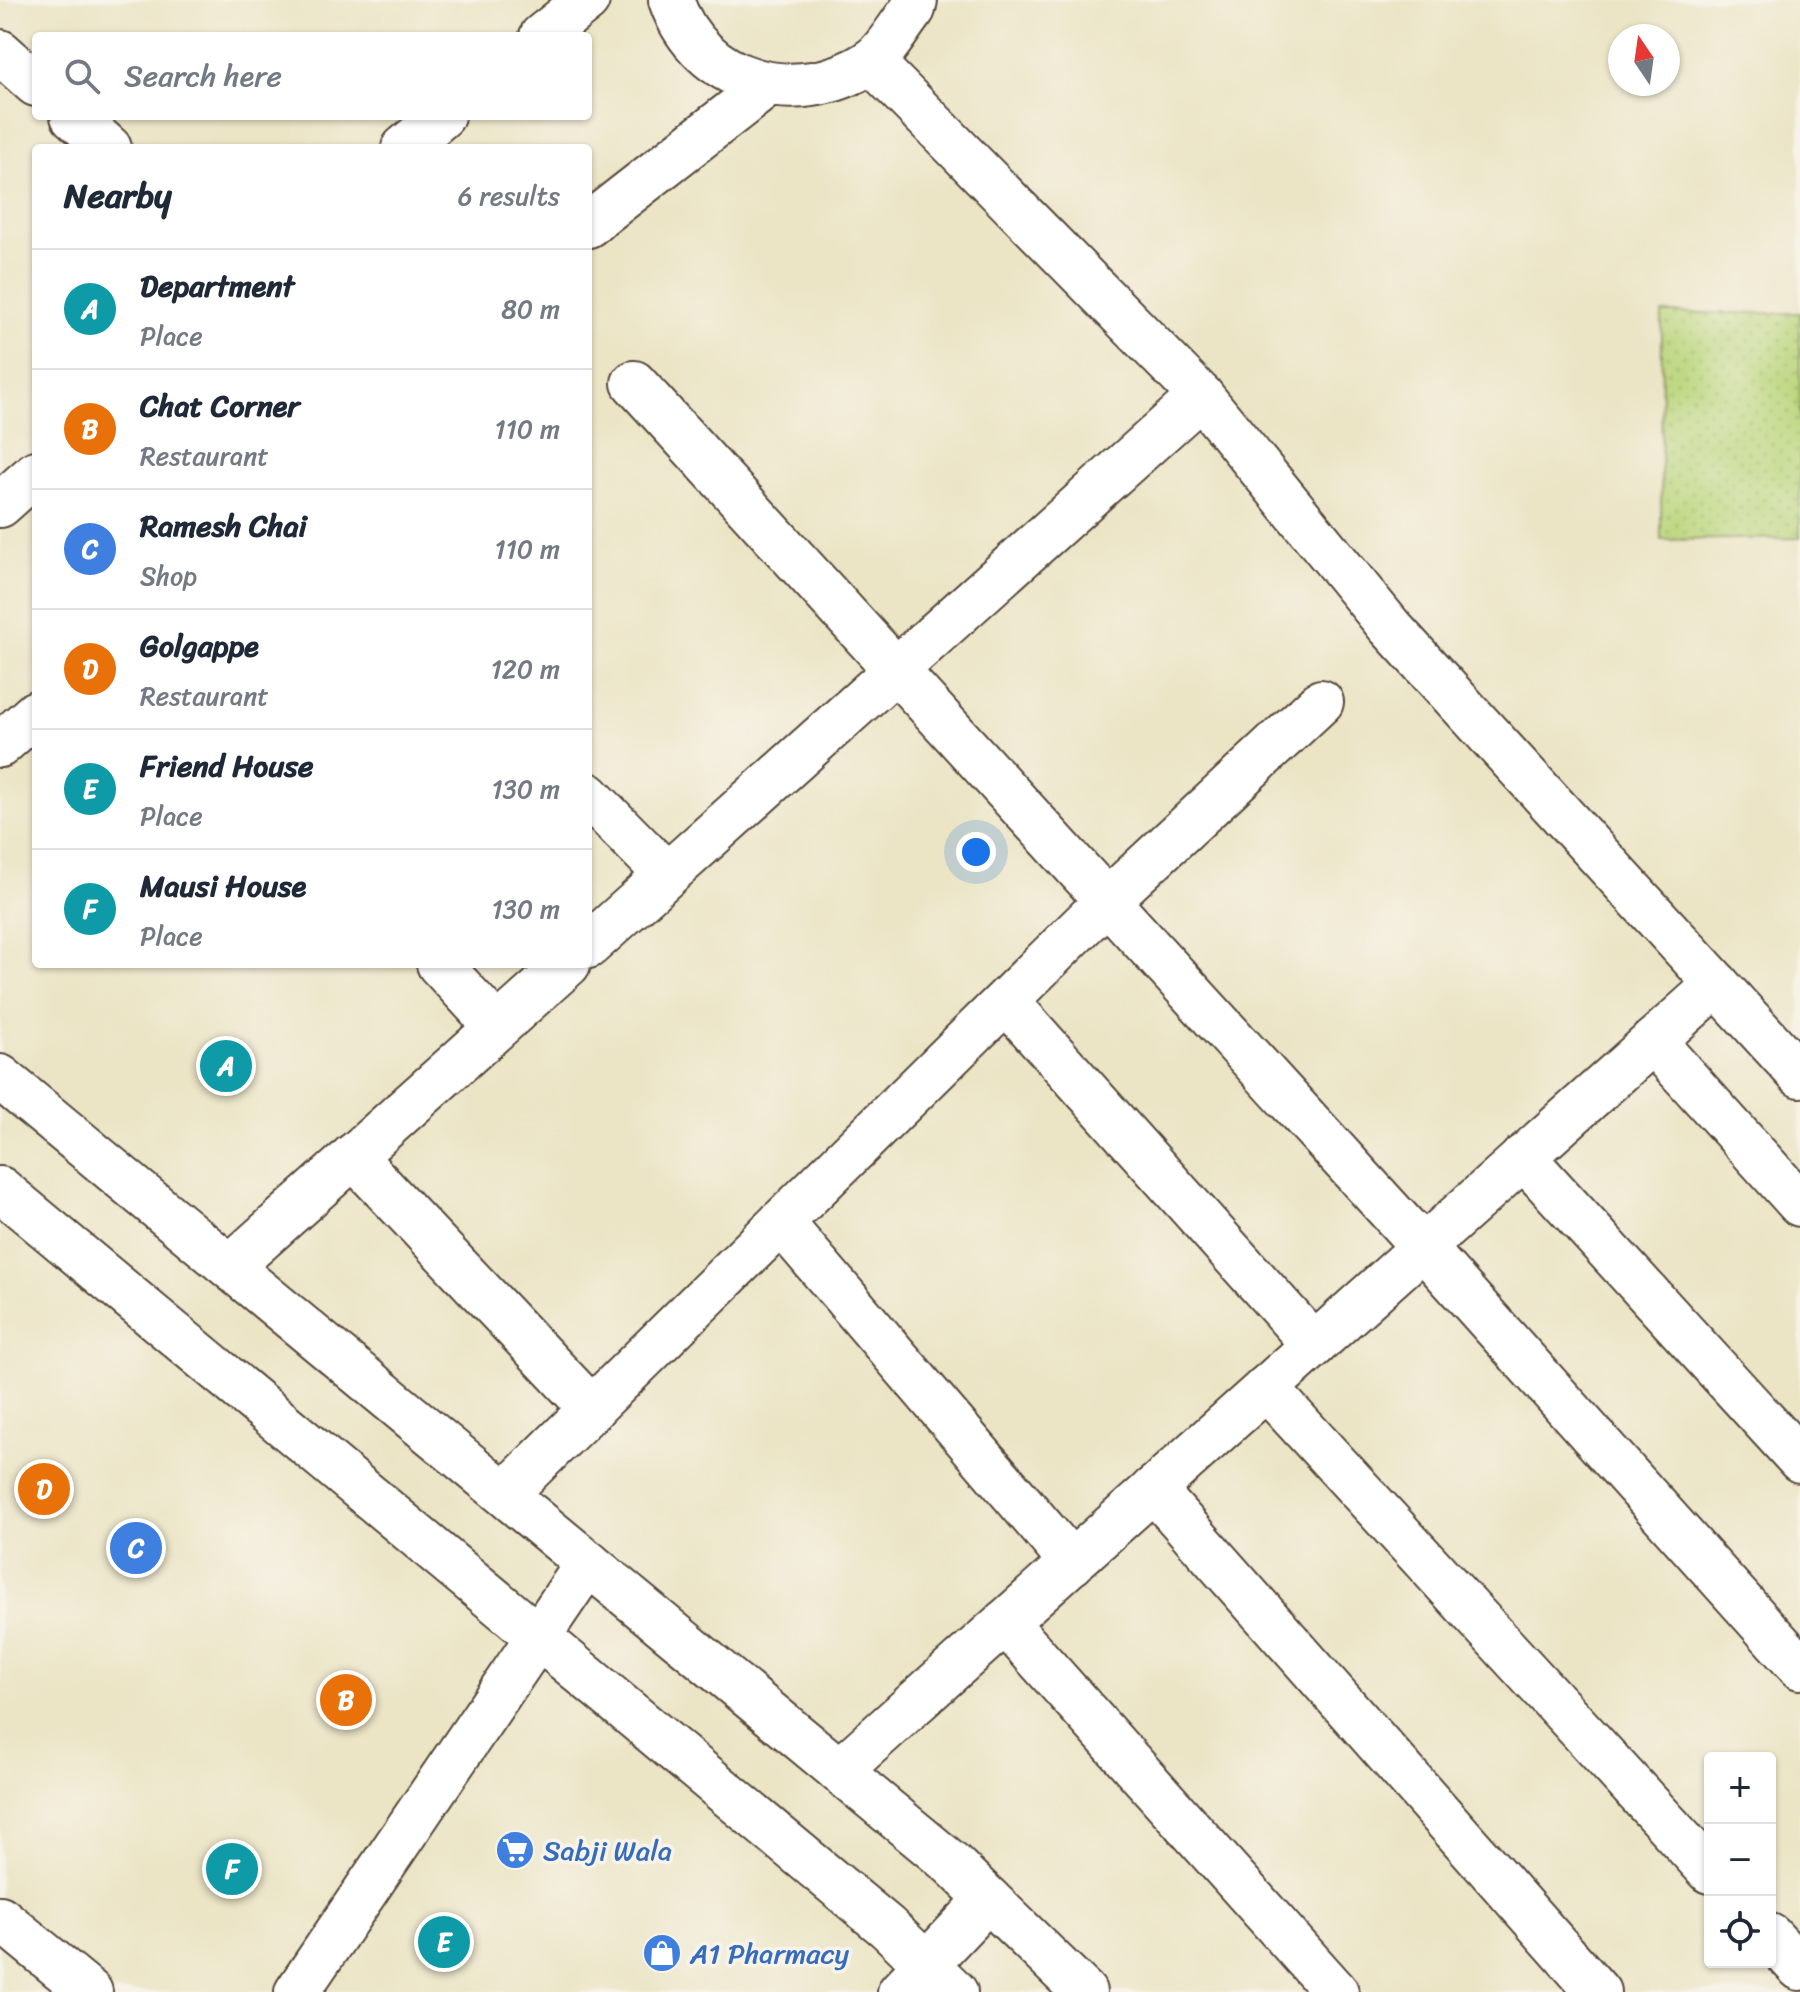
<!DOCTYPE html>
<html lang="en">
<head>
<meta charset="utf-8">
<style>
	:root { --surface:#fff; --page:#f6f6f7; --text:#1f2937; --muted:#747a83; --line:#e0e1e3; --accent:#1f6fb2 }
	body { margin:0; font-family:Sriracha,sans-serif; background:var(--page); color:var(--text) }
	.controls { position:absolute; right:24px; bottom:24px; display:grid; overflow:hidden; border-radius:8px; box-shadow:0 2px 6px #0004 }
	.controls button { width:72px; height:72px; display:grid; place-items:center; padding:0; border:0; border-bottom:2px solid var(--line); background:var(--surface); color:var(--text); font:40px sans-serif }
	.compass { position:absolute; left:1608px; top:24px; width:72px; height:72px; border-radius:50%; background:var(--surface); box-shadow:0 2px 6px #0004; rotate:347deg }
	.you { position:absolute; left:976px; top:852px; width:28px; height:28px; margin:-20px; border:6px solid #fff; border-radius:50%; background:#1a73e8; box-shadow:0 0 0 12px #1a73e833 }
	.badge { display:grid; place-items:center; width:52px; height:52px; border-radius:50%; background:var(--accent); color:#fff; font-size:26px; font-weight:700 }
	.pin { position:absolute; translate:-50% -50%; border:4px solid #fff; box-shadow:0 2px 8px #0006 }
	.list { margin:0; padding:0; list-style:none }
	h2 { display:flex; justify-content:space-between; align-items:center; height:104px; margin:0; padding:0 32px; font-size:34px }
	h2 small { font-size:26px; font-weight:400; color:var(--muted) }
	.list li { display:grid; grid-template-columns:52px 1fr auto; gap:24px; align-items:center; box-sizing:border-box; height:120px; padding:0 32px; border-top:2px solid var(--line) }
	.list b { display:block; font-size:30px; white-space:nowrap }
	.list p { margin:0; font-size:26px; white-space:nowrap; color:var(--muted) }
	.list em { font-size:26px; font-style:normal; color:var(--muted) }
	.icon { flex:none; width:44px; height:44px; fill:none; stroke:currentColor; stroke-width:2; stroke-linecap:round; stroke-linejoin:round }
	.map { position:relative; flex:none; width:1800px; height:1992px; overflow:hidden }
	.search { position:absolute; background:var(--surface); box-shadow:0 2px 6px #0004; left:32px; top:32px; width:560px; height:88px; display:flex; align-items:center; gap:20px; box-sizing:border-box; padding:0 28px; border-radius:8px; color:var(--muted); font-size:30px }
	.panel { position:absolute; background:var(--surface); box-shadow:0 2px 6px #0004; left:32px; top:144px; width:560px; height:824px; border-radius:8px }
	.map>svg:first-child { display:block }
	.grass { fill:url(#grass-dots); stroke:#7a804d; stroke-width:2 }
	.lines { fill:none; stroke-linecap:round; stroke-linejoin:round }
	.minor-casing { stroke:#554637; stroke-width:48 }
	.tertiary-casing { stroke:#554637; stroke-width:48 }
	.minor { stroke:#fff; stroke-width:44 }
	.tertiary { stroke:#fff; stroke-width:44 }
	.labels { text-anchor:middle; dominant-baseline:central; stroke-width:7; stroke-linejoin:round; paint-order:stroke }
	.shop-label { font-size:28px; fill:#366cbe; stroke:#f7f3e8; text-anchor:start }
</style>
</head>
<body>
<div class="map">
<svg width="1800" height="1992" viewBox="0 0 1800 1992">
	<defs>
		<pattern id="grass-dots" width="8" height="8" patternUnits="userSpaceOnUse" patternTransform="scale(2)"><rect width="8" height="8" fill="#bad67c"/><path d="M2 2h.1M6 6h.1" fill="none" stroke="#a1b86b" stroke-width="1.8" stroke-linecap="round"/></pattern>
	</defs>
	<rect width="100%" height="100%" fill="#f7f3e8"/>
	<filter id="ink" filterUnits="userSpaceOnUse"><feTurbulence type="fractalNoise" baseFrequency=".0125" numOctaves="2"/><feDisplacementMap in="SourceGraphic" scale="16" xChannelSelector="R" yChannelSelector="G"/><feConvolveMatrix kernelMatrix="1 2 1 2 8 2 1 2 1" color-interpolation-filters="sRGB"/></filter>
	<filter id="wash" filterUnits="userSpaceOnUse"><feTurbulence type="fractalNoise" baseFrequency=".006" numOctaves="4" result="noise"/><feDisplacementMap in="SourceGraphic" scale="32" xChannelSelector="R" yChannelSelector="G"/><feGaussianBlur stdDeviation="1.8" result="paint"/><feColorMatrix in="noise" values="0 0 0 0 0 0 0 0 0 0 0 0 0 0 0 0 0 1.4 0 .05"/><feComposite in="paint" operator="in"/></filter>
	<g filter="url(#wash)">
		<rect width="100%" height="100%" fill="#ebe4c5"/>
		<polygon class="grass" points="1662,313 1800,313 1800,538 1661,540"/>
	</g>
	<g filter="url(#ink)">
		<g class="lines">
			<g class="minor-casing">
				<g id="minor">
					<polyline points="0,52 36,84"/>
					<polyline points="73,116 109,148"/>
					<polyline points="634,383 1423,1247 1800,1667"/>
					<polyline points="588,795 667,875"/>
					<polyline points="588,946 1201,396"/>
					<polyline points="439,964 497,1027"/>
					<polyline points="1007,1002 1314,1345"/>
					<polyline points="1653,1041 1800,1204"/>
					<polyline points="353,1156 592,1409"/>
					<polyline points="1523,1157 1800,1460"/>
					<polyline points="781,1222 1072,1563"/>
					<polyline points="231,1266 568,964"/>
					<polyline points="1266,1388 1710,1871"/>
					<polyline points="1153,1489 1598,1992"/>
					<polyline points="506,1493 1107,901 1321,702"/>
					<polyline points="1005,1622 1336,1992"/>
					<polyline points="839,1771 1717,984"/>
					<polyline points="0,1918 90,1992"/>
					<polyline points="1770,1936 1800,1968"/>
					<polyline points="297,1992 588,1563"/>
					<polyline points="900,1992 988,1899"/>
				</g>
			</g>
			<g class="tertiary-casing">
				<g id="tertiary">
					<path d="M671 0C700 85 797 109 870 62 886 51 900 25 913 9L915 0"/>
					<polyline points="542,36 587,0"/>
					<polyline points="871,61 1201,396 1389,626 1800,1075"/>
					<polyline points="404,148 442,116"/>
					<polyline points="588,225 766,86"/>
					<polyline points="0,505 36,473"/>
					<polyline points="0,745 36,713"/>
					<polyline points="0,1077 952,1864 1084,1992"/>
					<polyline points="0,1189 887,1927 955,1992"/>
				</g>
			</g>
			<use href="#minor" class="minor"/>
			<use href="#tertiary" class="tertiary"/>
		</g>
	</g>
	<defs>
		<g id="supermarket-disc" transform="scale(2)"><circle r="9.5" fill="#3f7fe0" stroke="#f7f3e8"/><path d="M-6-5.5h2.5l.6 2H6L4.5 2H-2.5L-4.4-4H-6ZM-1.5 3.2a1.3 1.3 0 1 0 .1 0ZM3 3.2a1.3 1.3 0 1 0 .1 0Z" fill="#fff"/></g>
		<g id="shop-disc" transform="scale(2)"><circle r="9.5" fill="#3f7fe0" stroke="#f7f3e8"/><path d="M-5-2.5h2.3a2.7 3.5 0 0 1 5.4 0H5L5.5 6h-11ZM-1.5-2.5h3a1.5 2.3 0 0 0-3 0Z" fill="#fff"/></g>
	</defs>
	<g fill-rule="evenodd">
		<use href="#supermarket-disc" x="515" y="1850"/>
		<use href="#shop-disc" x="662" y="1953"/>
	</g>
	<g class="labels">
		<g class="shop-label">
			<text x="543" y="1850">Sabji Wala</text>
			<text x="690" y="1953">A1 Pharmacy</text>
		</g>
	</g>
</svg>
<div class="controls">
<button>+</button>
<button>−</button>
<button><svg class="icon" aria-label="locate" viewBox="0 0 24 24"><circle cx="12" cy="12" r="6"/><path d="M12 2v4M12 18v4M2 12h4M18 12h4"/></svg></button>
</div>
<svg class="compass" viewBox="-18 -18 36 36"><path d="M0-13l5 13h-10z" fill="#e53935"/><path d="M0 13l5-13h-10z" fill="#747a83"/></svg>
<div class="you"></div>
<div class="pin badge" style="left:226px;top:1066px;background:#0f9aa8">A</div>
<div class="pin badge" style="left:346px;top:1700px;background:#e8710a">B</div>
<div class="pin badge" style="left:136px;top:1548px;background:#3f7fe0">C</div>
<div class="pin badge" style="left:44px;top:1489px;background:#e8710a">D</div>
<div class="pin badge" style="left:444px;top:1942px;background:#0f9aa8">E</div>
<div class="pin badge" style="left:232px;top:1869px;background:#0f9aa8">F</div>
<div class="search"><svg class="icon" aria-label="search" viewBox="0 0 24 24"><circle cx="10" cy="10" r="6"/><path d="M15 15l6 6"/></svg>Search here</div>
<section class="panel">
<h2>Nearby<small>6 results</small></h2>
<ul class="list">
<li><span class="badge" style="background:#0f9aa8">A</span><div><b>Department</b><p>Place</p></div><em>80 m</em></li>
<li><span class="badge" style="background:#e8710a">B</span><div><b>Chat Corner</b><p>Restaurant</p></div><em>110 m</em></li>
<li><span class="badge" style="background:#3f7fe0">C</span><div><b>Ramesh Chai</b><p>Shop</p></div><em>110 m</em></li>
<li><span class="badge" style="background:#e8710a">D</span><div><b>Golgappe</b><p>Restaurant</p></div><em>120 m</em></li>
<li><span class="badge" style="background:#0f9aa8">E</span><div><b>Friend House</b><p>Place</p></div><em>130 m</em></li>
<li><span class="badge" style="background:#0f9aa8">F</span><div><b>Mausi House</b><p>Place</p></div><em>130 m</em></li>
</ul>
</section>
</div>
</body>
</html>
